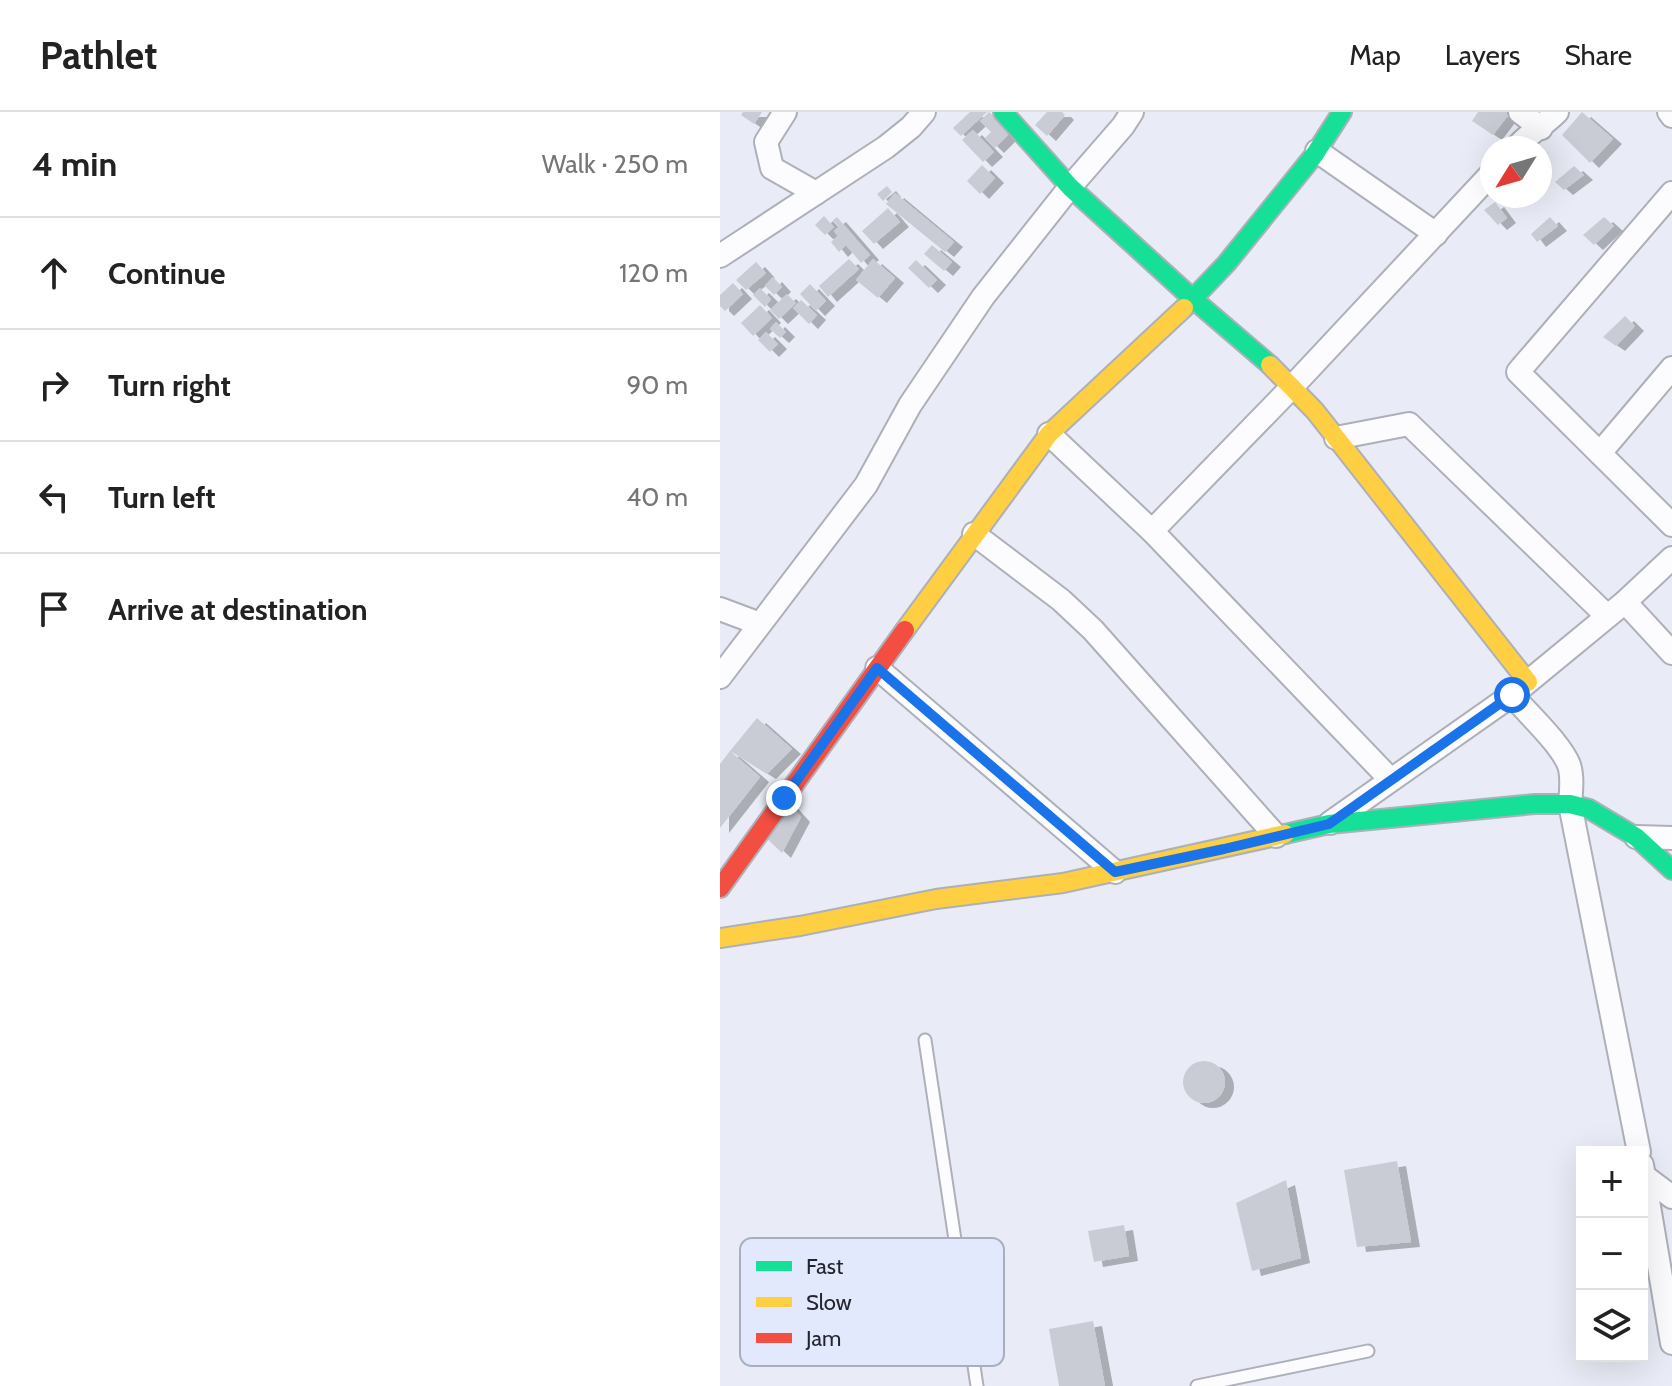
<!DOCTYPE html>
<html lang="en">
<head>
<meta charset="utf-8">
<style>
	:root { --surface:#fff; --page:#f6f6f6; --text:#222; --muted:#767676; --line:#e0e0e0 }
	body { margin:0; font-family:Cabin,sans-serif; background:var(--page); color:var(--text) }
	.controls { position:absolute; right:24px; bottom:24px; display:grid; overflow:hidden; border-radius:0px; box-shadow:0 8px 32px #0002 }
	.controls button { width:72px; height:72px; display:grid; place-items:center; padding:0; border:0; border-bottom:2px solid var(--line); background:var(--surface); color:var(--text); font:40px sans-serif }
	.compass { position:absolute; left:760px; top:24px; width:72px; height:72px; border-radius:50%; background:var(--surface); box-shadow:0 8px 32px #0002; rotate:233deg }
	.stop { position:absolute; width:24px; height:24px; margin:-18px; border:6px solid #1a73e8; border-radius:50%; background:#fff }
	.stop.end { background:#1a73e8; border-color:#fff; box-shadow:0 2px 8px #0008 }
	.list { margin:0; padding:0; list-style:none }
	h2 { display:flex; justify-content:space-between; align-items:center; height:104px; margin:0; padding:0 32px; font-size:34px }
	h2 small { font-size:26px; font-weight:400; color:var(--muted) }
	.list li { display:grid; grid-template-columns:52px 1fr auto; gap:24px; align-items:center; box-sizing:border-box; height:112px; padding:0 32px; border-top:2px solid var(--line) }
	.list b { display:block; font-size:30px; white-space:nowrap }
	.list em { font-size:26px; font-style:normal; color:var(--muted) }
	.icon { flex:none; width:44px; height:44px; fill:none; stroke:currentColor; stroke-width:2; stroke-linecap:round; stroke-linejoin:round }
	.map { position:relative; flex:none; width:952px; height:1274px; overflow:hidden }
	header { display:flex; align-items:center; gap:48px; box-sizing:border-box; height:112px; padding:0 40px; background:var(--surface); border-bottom:2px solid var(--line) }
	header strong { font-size:38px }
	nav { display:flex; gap:44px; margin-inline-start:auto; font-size:28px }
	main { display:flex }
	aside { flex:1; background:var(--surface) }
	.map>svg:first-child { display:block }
	.building { fill:#c9ccd5; filter:url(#shadow) }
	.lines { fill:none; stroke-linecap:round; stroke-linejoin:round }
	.lane-casing { stroke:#adb0b8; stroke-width:15 }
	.street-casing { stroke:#adb0b8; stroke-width:26 }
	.fast-casing { stroke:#adb0b8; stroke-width:22 }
	.slow-casing { stroke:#adb0b8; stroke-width:22 }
	.jam-casing { stroke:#adb0b8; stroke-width:22 }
	.lane { stroke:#fcfcfe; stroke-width:11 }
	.street { stroke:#fcfcfe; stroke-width:22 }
	.fast { stroke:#16e098; stroke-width:18 }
	.slow { stroke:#ffcf43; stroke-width:18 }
	.jam { stroke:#f24e42; stroke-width:18 }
	.route { stroke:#1a73e8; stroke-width:10 }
	.key { fill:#e3e9fc; stroke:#a9aebe; stroke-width:2 }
	.key-label { font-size:22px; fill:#23252e }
</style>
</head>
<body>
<header>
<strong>Pathlet</strong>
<nav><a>Map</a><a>Layers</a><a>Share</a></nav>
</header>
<main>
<aside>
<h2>4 min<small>Walk · 250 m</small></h2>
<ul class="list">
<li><svg class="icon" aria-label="ahead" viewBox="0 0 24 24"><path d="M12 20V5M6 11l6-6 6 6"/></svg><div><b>Continue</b></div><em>120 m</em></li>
<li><svg class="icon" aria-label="right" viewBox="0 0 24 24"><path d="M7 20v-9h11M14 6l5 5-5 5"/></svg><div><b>Turn right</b></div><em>90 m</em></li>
<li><svg class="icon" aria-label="left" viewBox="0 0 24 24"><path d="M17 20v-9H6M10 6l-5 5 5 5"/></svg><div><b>Turn left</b></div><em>40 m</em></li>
<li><svg class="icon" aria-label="arrive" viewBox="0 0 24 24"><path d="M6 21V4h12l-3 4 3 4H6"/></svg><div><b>Arrive at destination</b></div></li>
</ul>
</aside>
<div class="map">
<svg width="952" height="1274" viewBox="0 0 952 1274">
	<defs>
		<filter id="shadow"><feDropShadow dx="9" dy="5" stdDeviation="0" flood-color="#0004"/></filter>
	</defs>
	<rect width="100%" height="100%" fill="#e9ecf6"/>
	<g class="building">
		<polygon points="23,0 42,0 34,12 21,3"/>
		<polygon points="250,0 267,0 241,24 233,16"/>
		<polygon points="269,0 292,19 275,36 265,26 271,20 260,9"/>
		<polygon points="327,0 342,0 345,3 327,24 315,13"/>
		<polygon points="758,0 787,0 789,2 773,23 752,9"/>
		<polygon points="862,0 893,27 870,51 842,23"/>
		<polygon points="253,18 274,40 263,50 242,28"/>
		<polygon points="262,53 275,66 260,82 247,69"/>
		<polygon points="854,54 864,63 844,78 835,70"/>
		<polygon points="167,74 172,80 163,89 157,82"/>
		<polygon points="175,81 234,130 225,140 166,92"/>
		<polygon points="775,90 787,106 778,113 764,98"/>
		<polygon points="168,96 180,110 154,132 142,119"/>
		<polygon points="104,104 114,115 105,123 95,113"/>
		<polygon points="117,105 150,143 141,151 126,133 119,140 111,130 118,124 114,119 119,115 113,108"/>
		<polygon points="830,105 838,114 817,130 811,122"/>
		<polygon points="884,105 894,114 874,133 863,123"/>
		<polygon points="212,133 232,150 224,159 204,142"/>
		<polygon points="129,147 139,157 108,185 99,174"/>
		<polygon points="153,147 175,166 158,186 136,168"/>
		<polygon points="196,148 217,168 209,176 188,156"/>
		<polygon points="36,150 46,161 26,178 16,168"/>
		<polygon points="53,165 62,175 54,183 45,174"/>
		<polygon points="13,171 23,182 5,199 0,194 0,183"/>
		<polygon points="90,172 106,189 96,199 80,182"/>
		<polygon points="40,176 51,187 45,195 33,183"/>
		<polygon points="67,182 76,191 59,207 50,198"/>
		<polygon points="81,188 97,203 89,212 73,196"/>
		<polygon points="40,193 52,206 33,224 21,211"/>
		<polygon points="905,204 915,214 896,234 883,225"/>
		<polygon points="56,210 66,220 60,226 50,217"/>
		<polygon points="46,220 58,232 50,240 38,228"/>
		<polygon points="37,606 72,637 47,662 10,639 40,665 0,716 0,652 10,639"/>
		<polygon points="64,686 81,705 62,741 40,720"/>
		<circle cx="484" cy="970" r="21"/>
		<polygon points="677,1049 691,1130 637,1135 624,1058"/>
		<polygon points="566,1068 581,1146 532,1159 516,1091"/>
		<polygon points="404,1113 409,1144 374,1150 368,1119"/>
		<polygon points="373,1209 385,1274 339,1274 329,1217"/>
	</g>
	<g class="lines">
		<g class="lane-casing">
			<g id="lane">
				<polyline points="205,928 257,1274"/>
				<polyline points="477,1274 648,1239"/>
			</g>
		</g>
		<g class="street-casing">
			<g id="street">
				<polyline points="65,0 46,30 52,56 96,81"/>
				<polyline points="800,0 821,16"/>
				<polyline points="949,0 952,4"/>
				<path d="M796 36C809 21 823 14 837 0"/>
				<polyline points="597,39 716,122"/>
				<polyline points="952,81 798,260 952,413"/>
				<polyline points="0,144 166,35 191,15 204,0"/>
				<polyline points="329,322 432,419 670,667"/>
				<polyline points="616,326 689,312 887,504"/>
				<polyline points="880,341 952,256"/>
				<polyline points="432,419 571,276 772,61"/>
				<polyline points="254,422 341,488 373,518 556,724"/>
				<polyline points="905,490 952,541"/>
				<polyline points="0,497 40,512"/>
				<polyline points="157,556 395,760"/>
				<polyline points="0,565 146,373 190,293 263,185 350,75 403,14 412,0"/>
				<path d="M792 583C808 602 840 631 849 653 853 665 851 680 850 692L919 1040"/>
				<polyline points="610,711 792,583 905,490 952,446"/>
				<polyline points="916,725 952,726"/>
				<polyline points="922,1053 952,1231"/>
				<polyline points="924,1064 952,1085"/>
			</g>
		</g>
		<g class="fast-casing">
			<g id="fast">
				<polyline points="283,0 350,75 473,187 550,253"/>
				<polyline points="464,196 506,152 595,42 622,0"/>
				<polyline points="565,722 609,712 815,692 850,692 869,697 916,725 952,758"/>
			</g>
		</g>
		<g class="slow-casing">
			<g id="slow">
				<polyline points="550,253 595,299 808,570"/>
				<polyline points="185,518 329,322 464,196"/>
				<polyline points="0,826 80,814 216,787 343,771 565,722"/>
			</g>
		</g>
		<g class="jam-casing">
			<polyline id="jam" points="0,776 185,518"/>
		</g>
		<use href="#lane" class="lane"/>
		<use href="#street" class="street"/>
		<use href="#fast" class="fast"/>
		<use href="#slow" class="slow"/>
		<use href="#jam" class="jam"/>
	</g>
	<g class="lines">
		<polyline class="route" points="64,686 157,556 395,760 504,737 609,712 792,583"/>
	</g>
	<rect x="20" y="1126" width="264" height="128" rx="12" class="key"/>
	<rect x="36" y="1149" width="36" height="10" fill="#16e098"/>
	<rect x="36" y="1185" width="36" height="10" fill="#ffcf43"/>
	<rect x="36" y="1221" width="36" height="10" fill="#f24e42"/>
	<g class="key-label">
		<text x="86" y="1162">Fast</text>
		<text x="86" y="1198">Slow</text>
		<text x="86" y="1234">Jam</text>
	</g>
</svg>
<div class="controls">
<button>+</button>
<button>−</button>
<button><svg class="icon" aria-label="layers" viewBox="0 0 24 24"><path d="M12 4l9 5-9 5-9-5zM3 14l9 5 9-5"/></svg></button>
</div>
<svg class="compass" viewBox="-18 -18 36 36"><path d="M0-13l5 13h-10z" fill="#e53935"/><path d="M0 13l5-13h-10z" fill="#767676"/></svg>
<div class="stop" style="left:792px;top:583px"></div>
<div class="stop end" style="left:64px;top:686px"></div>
</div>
</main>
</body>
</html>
